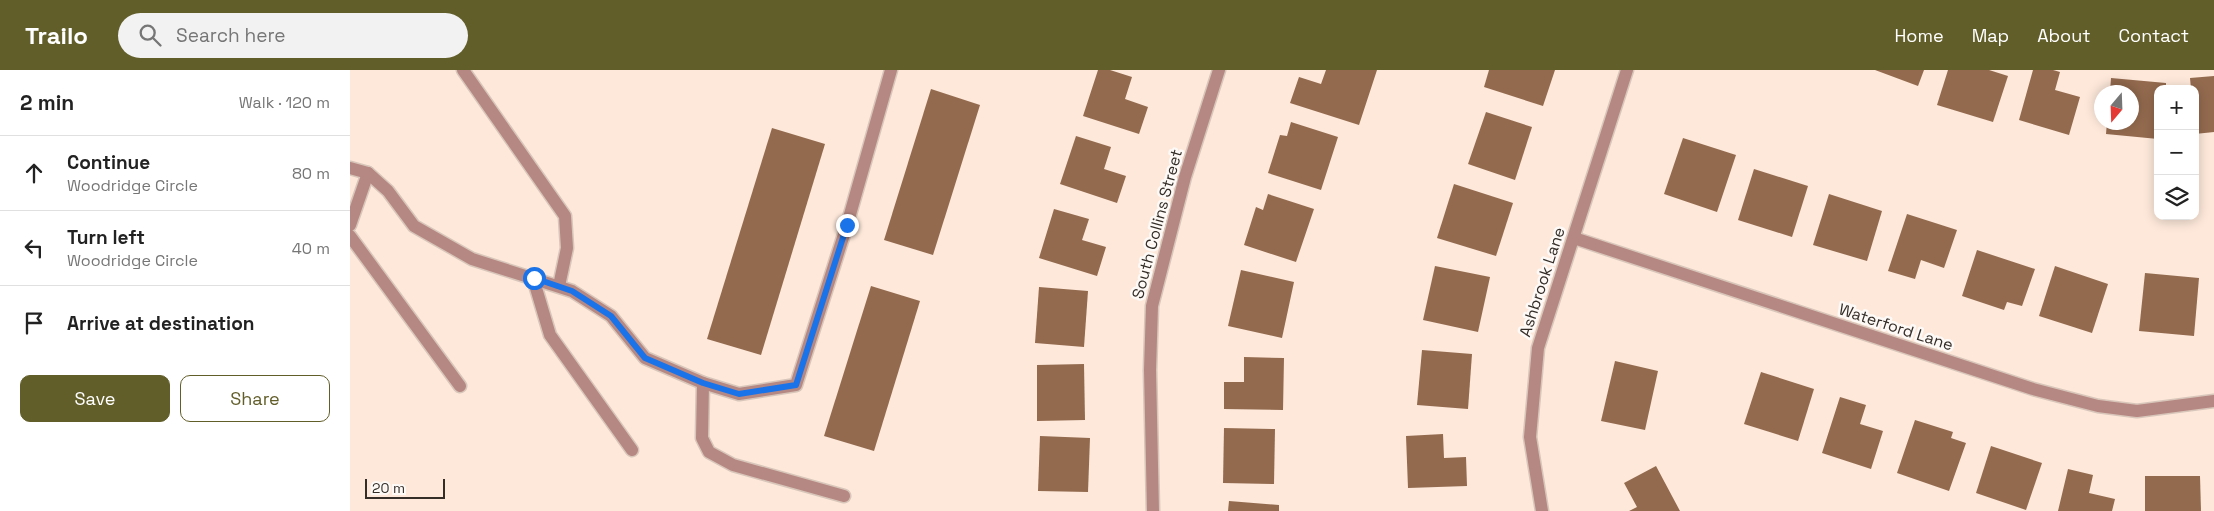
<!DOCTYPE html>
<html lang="en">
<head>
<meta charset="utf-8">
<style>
	:root { --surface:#fff; --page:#f2f2f2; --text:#222; --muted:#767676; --line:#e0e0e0; --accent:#625e2a }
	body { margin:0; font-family:"Space Grotesk",sans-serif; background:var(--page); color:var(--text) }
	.controls { position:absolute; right:15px; top:15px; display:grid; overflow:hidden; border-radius:10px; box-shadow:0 2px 12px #0003 }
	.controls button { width:45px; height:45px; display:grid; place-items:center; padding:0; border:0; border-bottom:1px solid var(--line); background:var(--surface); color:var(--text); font:25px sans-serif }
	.compass { position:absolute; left:1744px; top:15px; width:45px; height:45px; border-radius:50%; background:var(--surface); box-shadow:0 2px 12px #0003; rotate:199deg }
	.scale { position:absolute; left:15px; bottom:12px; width:80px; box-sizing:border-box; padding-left:5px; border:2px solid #342d27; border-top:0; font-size:14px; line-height:18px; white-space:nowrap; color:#342d27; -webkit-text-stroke:4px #fdf9f6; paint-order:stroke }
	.stop { position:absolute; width:15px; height:15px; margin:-11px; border:4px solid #1a73e8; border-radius:50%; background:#fff }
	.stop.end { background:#1a73e8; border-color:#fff; box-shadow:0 1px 5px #0008 }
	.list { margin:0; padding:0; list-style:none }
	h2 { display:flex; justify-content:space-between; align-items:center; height:65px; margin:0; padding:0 20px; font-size:21px }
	h2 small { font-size:16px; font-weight:400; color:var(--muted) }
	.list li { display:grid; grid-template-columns:32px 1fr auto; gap:15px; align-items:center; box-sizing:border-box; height:75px; padding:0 20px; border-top:1px solid var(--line) }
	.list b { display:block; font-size:19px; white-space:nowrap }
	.list p { margin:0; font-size:16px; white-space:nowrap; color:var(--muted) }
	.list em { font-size:16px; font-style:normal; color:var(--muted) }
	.actions { display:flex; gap:10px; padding:15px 20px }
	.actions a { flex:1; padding:11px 0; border:1px solid var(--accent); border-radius:10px; text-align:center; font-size:18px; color:var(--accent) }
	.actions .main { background:var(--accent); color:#fff }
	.icon { flex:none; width:28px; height:28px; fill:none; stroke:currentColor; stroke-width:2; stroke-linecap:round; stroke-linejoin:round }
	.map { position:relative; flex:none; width:1864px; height:441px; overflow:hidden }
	header { display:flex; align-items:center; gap:30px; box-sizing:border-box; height:70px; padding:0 25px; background:var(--accent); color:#fff }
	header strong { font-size:24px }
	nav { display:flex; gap:28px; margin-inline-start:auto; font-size:18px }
	.search { width:350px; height:45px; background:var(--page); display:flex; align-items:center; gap:12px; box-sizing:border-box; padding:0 18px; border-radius:28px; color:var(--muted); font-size:19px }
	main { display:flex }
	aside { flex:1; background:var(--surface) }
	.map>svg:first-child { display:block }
	.building { fill:#936a4e }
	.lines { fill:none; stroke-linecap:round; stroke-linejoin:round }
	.minor-casing { stroke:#d9c6ba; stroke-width:15 }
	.minor { stroke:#b68883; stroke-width:12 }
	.route { stroke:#1a73e8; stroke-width:6 }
	.labels { text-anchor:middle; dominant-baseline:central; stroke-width:5; stroke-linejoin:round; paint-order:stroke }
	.street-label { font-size:16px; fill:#342d27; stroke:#fdf9f6 }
</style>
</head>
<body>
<header>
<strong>Trailo</strong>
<div class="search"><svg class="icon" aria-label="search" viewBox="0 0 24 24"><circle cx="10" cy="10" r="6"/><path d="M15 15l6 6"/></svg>Search here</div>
<nav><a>Home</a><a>Map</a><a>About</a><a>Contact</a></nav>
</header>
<main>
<aside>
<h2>2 min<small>Walk · 120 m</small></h2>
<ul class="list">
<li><svg class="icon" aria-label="ahead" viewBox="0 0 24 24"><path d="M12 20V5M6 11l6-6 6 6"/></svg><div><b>Continue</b><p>Woodridge Circle</p></div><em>80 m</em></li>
<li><svg class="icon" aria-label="left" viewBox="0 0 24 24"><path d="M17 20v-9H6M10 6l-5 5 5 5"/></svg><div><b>Turn left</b><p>Woodridge Circle</p></div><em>40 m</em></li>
<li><svg class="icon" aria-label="arrive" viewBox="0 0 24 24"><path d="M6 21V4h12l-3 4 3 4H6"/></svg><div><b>Arrive at destination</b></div></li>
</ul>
<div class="actions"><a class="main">Save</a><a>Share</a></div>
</aside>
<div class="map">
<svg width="1864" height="441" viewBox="0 0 1864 441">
	<rect width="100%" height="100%" fill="#fde8da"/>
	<g class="building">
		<polygon points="748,0 760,0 782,7 775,29 798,37 789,64 733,46"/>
		<polygon points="976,0 1027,0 1009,55 940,33 949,7 971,14"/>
		<polygon points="1139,0 1205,0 1193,36 1134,17"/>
		<polygon points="1525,0 1574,0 1568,16"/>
		<polygon points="1598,0 1639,0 1658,6 1643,52 1587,35"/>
		<polygon points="1683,0 1703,0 1710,2 1705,20 1730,27 1719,65 1669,50"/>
		<polygon points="1864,6 1864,62 1845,64 1845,19 1841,19 1840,8"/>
		<polygon points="1761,8 1816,13 1816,19 1808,19 1808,69 1756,64 1757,52 1782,52 1782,22 1760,22"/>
		<polygon points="581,19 630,35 583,185 534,170"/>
		<polygon points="1136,42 1182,57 1165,110 1118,94"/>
		<polygon points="941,52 988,67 971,120 918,103 930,65 937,66"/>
		<polygon points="422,58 475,74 411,285 357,269"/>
		<polygon points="726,66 761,77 754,99 776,106 767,133 710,114"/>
		<polygon points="1333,68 1386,85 1367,142 1314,124"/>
		<polygon points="1404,99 1458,116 1442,167 1388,150"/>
		<polygon points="1104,114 1163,133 1146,186 1087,168"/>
		<polygon points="918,124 964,139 946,192 894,175 906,137 913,140"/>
		<polygon points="1479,124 1532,141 1517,191 1463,175"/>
		<polygon points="704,139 739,149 732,170 756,177 747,206 689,188"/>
		<polygon points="1557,144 1607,160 1594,198 1571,190 1565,209 1538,201"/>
		<polygon points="1627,180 1685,199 1672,236 1657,232 1654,240 1612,226"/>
		<polygon points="1085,196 1140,207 1128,262 1073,250"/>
		<polygon points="1705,196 1758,214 1742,263 1689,246"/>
		<polygon points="891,200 944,212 932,268 878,256"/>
		<polygon points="1795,203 1849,208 1844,266 1789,261"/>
		<polygon points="521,216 570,231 524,381 474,366"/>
		<polygon points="689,217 738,221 734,277 685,273"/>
		<polygon points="1072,280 1122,284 1118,339 1067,335"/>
		<polygon points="894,287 934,288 933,340 874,339 874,312 894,312"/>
		<polygon points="1265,291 1308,301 1295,360 1251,351"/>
		<polygon points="734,294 735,350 687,351 687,295"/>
		<polygon points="1411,302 1464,319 1448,371 1394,354"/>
		<polygon points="1490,327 1516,335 1510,354 1533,361 1521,399 1472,383"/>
		<polygon points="1565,350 1603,362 1601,368 1616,373 1599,421 1547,403"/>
		<polygon points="874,358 925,359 924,414 873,413"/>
		<polygon points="1093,364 1094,388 1116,387 1117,416 1058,418 1056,366"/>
		<polygon points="690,366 740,368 738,422 688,421"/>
		<polygon points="1641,376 1692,393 1676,440 1626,423"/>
		<polygon points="1306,396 1330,441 1279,441 1287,437 1274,413"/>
		<polygon points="1718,399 1743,405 1739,423 1765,429 1762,441 1708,441"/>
		<polygon points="1795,406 1850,406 1851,441 1795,441"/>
		<polygon points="879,431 929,435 929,441 878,441"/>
	</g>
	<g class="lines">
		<g class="minor-casing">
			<g id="minor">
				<polyline points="113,0 215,146 217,178 209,216"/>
				<polyline points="0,98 18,103 38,121 64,156 122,189 222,221 261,246 295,288 353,313 389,324 446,315 497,155 541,0"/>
				<polyline points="0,155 18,103"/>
				<polyline points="0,166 110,316"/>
				<polyline points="1224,168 1683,319 1748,336 1787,341 1864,331"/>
				<polyline points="183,208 200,265 282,380"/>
				<polyline points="353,313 352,368 359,382 383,395 494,426"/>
				<polyline points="803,441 800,300 802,236 835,107 869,0"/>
				<polyline points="1192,441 1180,367 1188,278 1277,0"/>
			</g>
		</g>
		<use href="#minor" class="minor"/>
	</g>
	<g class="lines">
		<polyline class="route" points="184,208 222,221 261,246 295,288 353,313 389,324 446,315 497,155"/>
	</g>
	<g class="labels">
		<g class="street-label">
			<text transform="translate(807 154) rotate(-75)">South Collins Street</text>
			<text transform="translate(1192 212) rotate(-72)">Ashbrook Lane</text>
			<text transform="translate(1546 257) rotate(18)">Waterford Lane</text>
		</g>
	</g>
</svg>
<div class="controls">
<button>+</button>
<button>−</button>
<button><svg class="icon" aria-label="layers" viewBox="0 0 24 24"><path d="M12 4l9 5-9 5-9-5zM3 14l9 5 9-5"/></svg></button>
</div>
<svg class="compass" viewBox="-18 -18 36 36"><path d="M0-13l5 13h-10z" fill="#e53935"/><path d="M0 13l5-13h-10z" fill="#767676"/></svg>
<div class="scale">20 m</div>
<div class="stop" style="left:184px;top:208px"></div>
<div class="stop end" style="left:497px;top:155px"></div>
</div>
</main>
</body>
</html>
